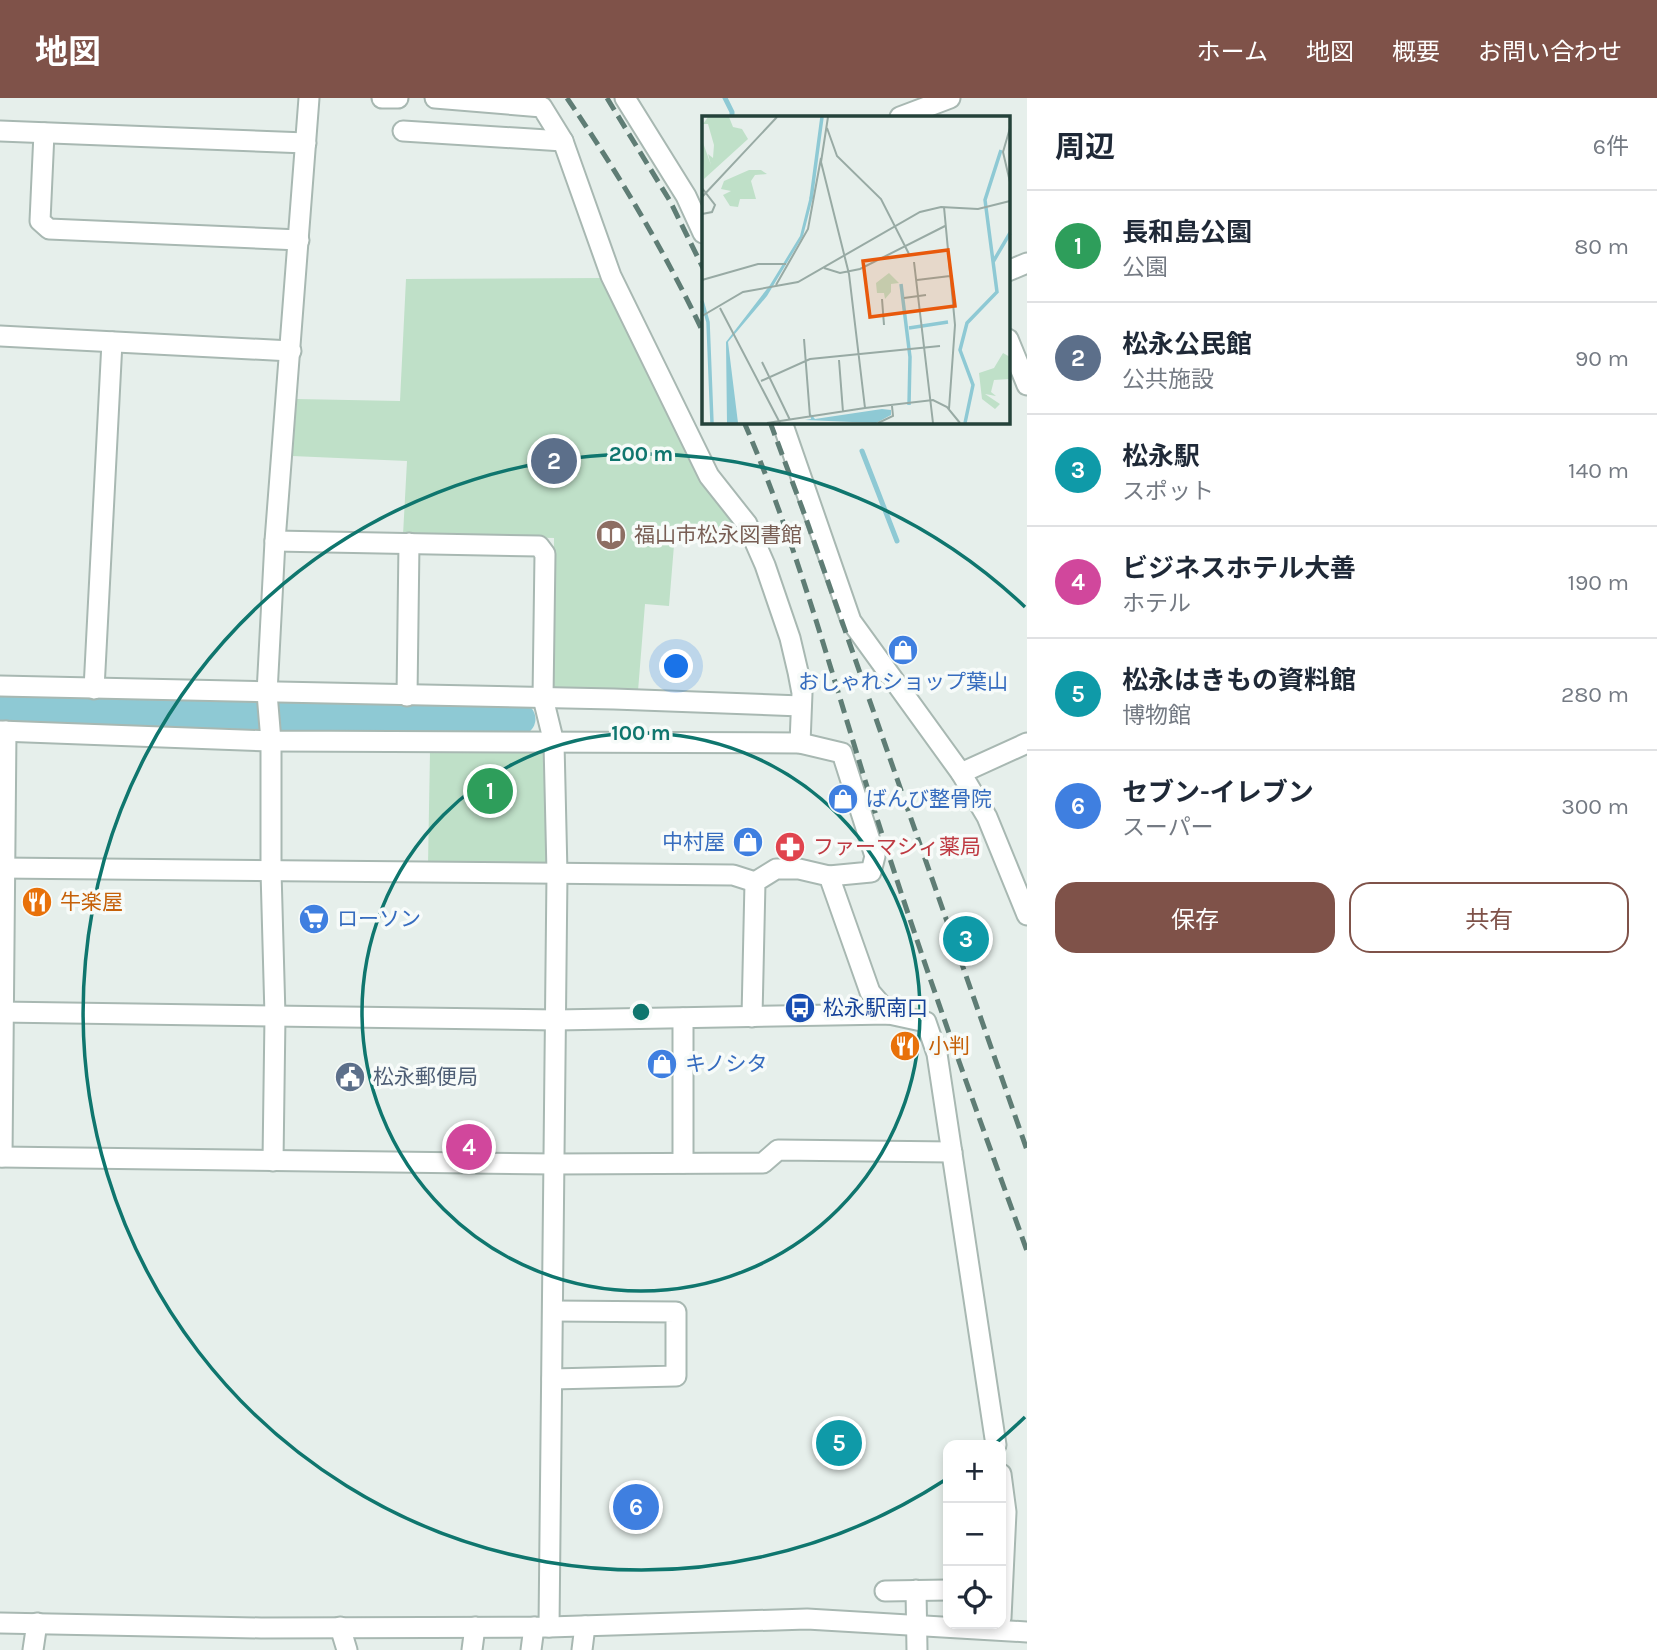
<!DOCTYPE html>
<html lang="ja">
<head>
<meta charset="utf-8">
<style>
	:root { --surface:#fff; --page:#f6f6f7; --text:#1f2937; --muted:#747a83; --line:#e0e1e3; --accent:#7f5249 }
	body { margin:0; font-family:Karla,"Noto Sans JP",sans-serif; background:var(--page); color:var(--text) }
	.controls { position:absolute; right:21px; bottom:21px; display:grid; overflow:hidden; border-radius:14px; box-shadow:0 4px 10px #0003 }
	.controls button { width:63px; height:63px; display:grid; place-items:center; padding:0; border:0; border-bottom:2px solid var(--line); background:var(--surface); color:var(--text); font:35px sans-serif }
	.you { position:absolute; left:677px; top:569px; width:24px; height:24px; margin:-18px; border:5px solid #fff; border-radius:50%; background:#1a73e8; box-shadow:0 0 0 10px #1a73e833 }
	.badge { display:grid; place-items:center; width:46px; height:46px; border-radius:50%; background:var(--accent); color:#fff; font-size:23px; font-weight:700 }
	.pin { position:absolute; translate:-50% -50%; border:4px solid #fff; box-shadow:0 2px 7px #0006 }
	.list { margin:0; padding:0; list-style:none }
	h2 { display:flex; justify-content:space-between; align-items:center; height:91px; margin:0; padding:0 28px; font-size:30px }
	h2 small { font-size:23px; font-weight:400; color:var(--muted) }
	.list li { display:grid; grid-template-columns:46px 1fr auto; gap:21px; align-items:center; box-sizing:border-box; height:112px; padding:0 28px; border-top:2px solid var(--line) }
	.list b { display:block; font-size:26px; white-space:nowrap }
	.list p { margin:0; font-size:23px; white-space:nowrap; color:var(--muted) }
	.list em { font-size:23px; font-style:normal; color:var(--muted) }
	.actions { display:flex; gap:14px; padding:21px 28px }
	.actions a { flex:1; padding:16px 0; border:2px solid var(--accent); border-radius:21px; text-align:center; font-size:24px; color:var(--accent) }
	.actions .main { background:var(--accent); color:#fff }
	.icon { flex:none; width:38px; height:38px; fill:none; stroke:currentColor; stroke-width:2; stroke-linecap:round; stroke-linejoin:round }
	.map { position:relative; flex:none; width:1027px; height:1552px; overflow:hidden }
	header { display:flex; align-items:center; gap:42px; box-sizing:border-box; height:98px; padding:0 35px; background:var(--accent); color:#fff }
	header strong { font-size:33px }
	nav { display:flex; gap:38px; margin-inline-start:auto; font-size:24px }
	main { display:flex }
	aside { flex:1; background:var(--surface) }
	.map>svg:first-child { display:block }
	.green { fill:#bfe0c8 }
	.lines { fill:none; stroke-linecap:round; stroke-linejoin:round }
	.stream { stroke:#8ec9d4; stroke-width:5 }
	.river { stroke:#8ec9d4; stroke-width:33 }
	.minor-casing { stroke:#a8b8b2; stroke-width:23 }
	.minor { stroke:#fff; stroke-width:19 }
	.rail { stroke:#5f7d75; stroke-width:5; stroke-dasharray:14 7; stroke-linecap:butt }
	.ring { fill:none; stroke:#0f766e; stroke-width:3.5 }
	.labels { text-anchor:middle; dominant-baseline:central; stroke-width:7; stroke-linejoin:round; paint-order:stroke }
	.education-label { font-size:21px; fill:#785e54; stroke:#f7fbf9; text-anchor:start }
	.shop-label { font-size:21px; fill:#366cbe; stroke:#f7fbf9; text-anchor:start }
	.health-label { font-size:21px; fill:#be3a42; stroke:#f7fbf9; text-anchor:start }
	.food-label { font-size:21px; fill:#c56008; stroke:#f7fbf9; text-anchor:start }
	.transit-label { font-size:21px; fill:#164399; stroke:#f7fbf9; text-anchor:start }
	.service-label { font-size:21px; fill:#4e5e75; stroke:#f7fbf9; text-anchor:start }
	.inset-river { fill:none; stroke:#8ec9d4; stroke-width:3.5 }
	.inset-road { fill:none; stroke:#98aaa4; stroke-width:2 }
	.view { fill:#e8590c; fill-opacity:0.15; stroke:#e8590c; stroke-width:3.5 }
	.inset-edge { fill:none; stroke:#24423a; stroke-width:3.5 }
	.centre { fill:#0f766e; stroke:#f7fbf9; stroke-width:3.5 }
	.ring-label { font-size:21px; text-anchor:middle; font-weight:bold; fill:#0f766e; stroke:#f7fbf9; stroke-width:7; stroke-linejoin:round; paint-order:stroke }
</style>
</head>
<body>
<header>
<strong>地図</strong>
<nav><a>ホーム</a><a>地図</a><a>概要</a><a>お問い合わせ</a></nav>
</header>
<main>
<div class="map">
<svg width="1027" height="1552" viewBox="0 0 1027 1552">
	<rect width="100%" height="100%" fill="#e6efeb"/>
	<g class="green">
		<polygon points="603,180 603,186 705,389 747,438 675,435 669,508 645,506 638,593 553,589 554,440 403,437 407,363 292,358 297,301 400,303 406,181"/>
		<polygon points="548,653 551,768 428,768 430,654"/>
	</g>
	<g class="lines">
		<g class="stream">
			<polyline points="725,0 732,14 732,19"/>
			<polyline points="862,353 897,443"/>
		</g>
		<polyline class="river" points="0,613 519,621"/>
		<g class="minor-casing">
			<g id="minor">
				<polyline points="382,0 398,0"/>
				<polyline points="435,0 542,9 563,43 611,178 709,378 747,426 765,467 790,540 798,574 802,595 800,645"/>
				<polyline points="625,0 686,98 703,135"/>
				<polyline points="900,19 950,0"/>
				<polyline points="0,33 306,45"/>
				<polyline points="403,33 563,43"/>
				<polyline points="44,35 40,123 49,131 299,142"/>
				<polyline points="1008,173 1027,165"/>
				<polyline points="0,238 291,253"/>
				<polyline points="1008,241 1027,287"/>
				<polyline points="782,324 851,523 961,675 987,719 1027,817"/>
				<polyline points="275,443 539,448 545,456 543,600 554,645 557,775 549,1529"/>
				<polyline points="0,588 614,601 801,608"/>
				<polyline points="94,591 112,244"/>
				<polyline points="407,598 409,445"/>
				<polyline points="0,633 271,643 800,645 842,655 875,758 871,774 829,778"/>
				<polyline points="961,675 1027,645"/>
				<polyline points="0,770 733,777 755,784"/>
				<polyline points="0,914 556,922 889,916 926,924 937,956 996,1347"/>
				<polyline points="752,919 755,784 776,771 799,771 829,778 870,894 889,916"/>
				<polyline points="0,1059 554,1066 763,1065 778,1052 952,1054"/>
				<polyline points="2,1059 6,633"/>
				<polyline points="273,1063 275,918 271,773 271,643 267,595 275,443 309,0"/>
				<polyline points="683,1065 683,920"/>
				<polyline points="552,1281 676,1278 676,1214 553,1213"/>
				<polyline points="1001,1376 1006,1414 1001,1520"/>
				<polyline points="916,1492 917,1552"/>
				<polyline points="885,1493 948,1492"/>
				<polyline points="0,1525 261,1530 549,1529 807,1521 1027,1534"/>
				<polyline points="340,1529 347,1552"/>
				<polyline points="33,1552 37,1525"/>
				<polyline points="472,1552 475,1529"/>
				<polyline points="531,1552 534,1529"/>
				<polyline points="582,1552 585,1528"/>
			</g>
		</g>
		<use href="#minor" class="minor"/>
		<g class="rail">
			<path d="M567 0C618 75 664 152 703 234"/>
			<polyline points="607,0 670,103 703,170"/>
			<path d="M744 324C798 449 833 581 874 711 921 860 974 1006 1027 1153"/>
			<polyline points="770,324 804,415 1027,1052"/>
		</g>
	</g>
	<g class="ring">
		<circle cx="641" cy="914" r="279"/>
		<path d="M1025 1319A558 558 0 0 1 996 1345M945 1382A558 558 0 1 1 1025 509"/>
	</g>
	<defs>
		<g id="library-disc" transform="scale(1.575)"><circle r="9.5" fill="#8d6e63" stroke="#f7fbf9"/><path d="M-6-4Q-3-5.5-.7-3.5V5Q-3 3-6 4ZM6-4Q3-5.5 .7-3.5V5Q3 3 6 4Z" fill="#fff"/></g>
		<g id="shop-disc" transform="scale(1.575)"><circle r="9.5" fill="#3f7fe0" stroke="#f7fbf9"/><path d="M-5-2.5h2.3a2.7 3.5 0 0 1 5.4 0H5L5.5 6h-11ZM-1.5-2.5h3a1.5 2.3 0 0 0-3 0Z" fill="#fff"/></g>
		<g id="pharmacy-disc" transform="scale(1.575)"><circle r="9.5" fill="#e0444e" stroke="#f7fbf9"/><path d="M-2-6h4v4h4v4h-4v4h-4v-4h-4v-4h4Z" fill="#fff"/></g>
		<g id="restaurant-disc" transform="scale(1.575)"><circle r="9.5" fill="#e8710a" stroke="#f7fbf9"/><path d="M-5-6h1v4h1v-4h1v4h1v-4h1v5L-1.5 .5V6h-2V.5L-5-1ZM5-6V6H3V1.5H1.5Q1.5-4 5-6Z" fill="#fff"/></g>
		<g id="supermarket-disc" transform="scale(1.575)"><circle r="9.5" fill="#3f7fe0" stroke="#f7fbf9"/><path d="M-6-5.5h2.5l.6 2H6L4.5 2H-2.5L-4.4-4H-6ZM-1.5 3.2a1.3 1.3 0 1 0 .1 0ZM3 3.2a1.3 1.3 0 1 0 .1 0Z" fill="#fff"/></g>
		<g id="bus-disc" transform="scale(1.575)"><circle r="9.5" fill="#1a4fb4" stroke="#f7fbf9"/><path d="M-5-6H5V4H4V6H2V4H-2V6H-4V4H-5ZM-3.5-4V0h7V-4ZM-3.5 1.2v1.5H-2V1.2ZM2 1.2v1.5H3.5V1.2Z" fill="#fff"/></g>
		<g id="civic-disc" transform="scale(1.575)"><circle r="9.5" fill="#5c6f8a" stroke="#f7fbf9"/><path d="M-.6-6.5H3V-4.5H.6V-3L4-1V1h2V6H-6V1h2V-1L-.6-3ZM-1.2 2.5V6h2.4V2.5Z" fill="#fff"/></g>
	</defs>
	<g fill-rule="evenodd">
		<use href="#library-disc" x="611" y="437"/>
		<use href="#shop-disc" x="903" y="552"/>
		<use href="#shop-disc" x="843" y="701"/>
		<use href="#shop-disc" x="748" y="744"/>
		<use href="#pharmacy-disc" x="790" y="749"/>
		<use href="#restaurant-disc" x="37" y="804"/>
		<use href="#supermarket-disc" x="314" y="821"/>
		<use href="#bus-disc" x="800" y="910"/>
		<use href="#restaurant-disc" x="905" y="948"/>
		<use href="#shop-disc" x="662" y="966"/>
		<use href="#civic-disc" x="350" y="979"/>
	</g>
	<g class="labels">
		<g class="education-label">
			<text x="634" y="437">福山市松永図書館</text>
		</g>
		<g class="shop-label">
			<text x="903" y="584" text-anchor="middle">おしゃれショップ葉山</text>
			<text x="866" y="701">ばんび整骨院</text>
			<text x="725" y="744" text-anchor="end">中村屋</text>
			<text x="337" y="821">ローソン</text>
			<text x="685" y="966">キノシタ</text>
		</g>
		<g class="health-label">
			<text x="813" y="749">ファーマシィ薬局</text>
		</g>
		<g class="food-label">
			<text x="60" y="804">牛楽屋</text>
			<text x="928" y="948">小判</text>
		</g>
		<g class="transit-label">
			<text x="823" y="910">松永駅南口</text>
		</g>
		<g class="service-label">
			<text x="373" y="979">松永郵便局</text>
		</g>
	</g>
	<g transform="translate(702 18)">
		<rect width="308" height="308" fill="#e6efeb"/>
		<path d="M6 1H27L31 11 40 13 46 23 2 63 0 24 9 49 6 38 11 42 12 29 6 8H1ZM47 54H59L65 58 53 59 49 65 54 83H38L36 91 28 90 21 79 29 75 19 73 22 65ZM187 157 197 167 189 168V176L183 183 182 177H175L174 167ZM301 237 308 241V263L292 264 289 276 294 280 283 278 298 288 293 293 280 283 277 257 292 252Z" fill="#bfe0c8"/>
		<path d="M108 80 111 81 101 120 65 180 26 226 36 307H25L24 226 68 169 98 120ZM180 293 189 294V299L174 307 103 304 109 303 108 297 113 303Z" fill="#8ec9d4"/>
		<path class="inset-river" d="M109 83 120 1M291 146 308 117M199 168 208 241 207 289M0 185 6 206 10 307M207 212 246 206M263 307 271 269 258 234 265 207 295 176 283 84 299 34"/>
		<path class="inset-road" d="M126 1 119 46 147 158 163 292M125 12 135 40 179 83 207 138M308 12 301 36 308 66M0 72 13 89 10 96 0 98M0 81 75 1M242 91 253 209 247 293M212 146 231 307M122 152 138 157 158 153 243 110M0 164 56 148H84M215 164 248 160M74 169 106 113 119 42M202 182 224 179M180 183 182 209M18 192 78 307M0 200 41 176 96 166 218 96 239 91 276 93 308 85M102 223 108 301M137 244 141 296M60 246 88 304M59 265 108 243 238 230M163 292 231 284 245 291 258 307M65 307 163 292M176 307 191 300 190 290"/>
		<path class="view" d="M246 134 253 190 168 201 161 145Z"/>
		<rect width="308" height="308" class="inset-edge"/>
	</g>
	<circle cx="641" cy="914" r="10" class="centre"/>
	<g class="ring-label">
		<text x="641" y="363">200 m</text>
		<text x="641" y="642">100 m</text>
	</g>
</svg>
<div class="controls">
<button>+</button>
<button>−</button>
<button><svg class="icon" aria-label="locate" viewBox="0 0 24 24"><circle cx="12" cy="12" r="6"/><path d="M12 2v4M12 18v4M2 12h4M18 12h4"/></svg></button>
</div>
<div class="you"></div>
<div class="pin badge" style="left:490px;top:693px;background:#2e9e5b">1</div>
<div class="pin badge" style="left:554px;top:363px;background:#5c6f8a">2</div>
<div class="pin badge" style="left:966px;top:841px;background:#0f9aa8">3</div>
<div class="pin badge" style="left:469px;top:1049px;background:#d1479c">4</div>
<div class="pin badge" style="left:839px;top:1345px;background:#0f9aa8">5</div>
<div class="pin badge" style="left:636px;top:1409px;background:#3f7fe0">6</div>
</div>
<aside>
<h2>周辺<small>6件</small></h2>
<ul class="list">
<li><span class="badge" style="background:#2e9e5b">1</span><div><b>長和島公園</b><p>公園</p></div><em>80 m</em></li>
<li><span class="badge" style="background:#5c6f8a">2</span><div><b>松永公民館</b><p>公共施設</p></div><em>90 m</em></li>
<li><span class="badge" style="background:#0f9aa8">3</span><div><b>松永駅</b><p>スポット</p></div><em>140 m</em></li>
<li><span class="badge" style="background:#d1479c">4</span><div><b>ビジネスホテル大善</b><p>ホテル</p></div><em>190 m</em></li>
<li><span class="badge" style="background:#0f9aa8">5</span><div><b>松永はきもの資料館</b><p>博物館</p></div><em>280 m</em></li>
<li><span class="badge" style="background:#3f7fe0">6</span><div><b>セブン-イレブン</b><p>スーパー</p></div><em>300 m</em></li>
</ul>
<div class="actions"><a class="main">保存</a><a>共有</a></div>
</aside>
</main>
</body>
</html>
